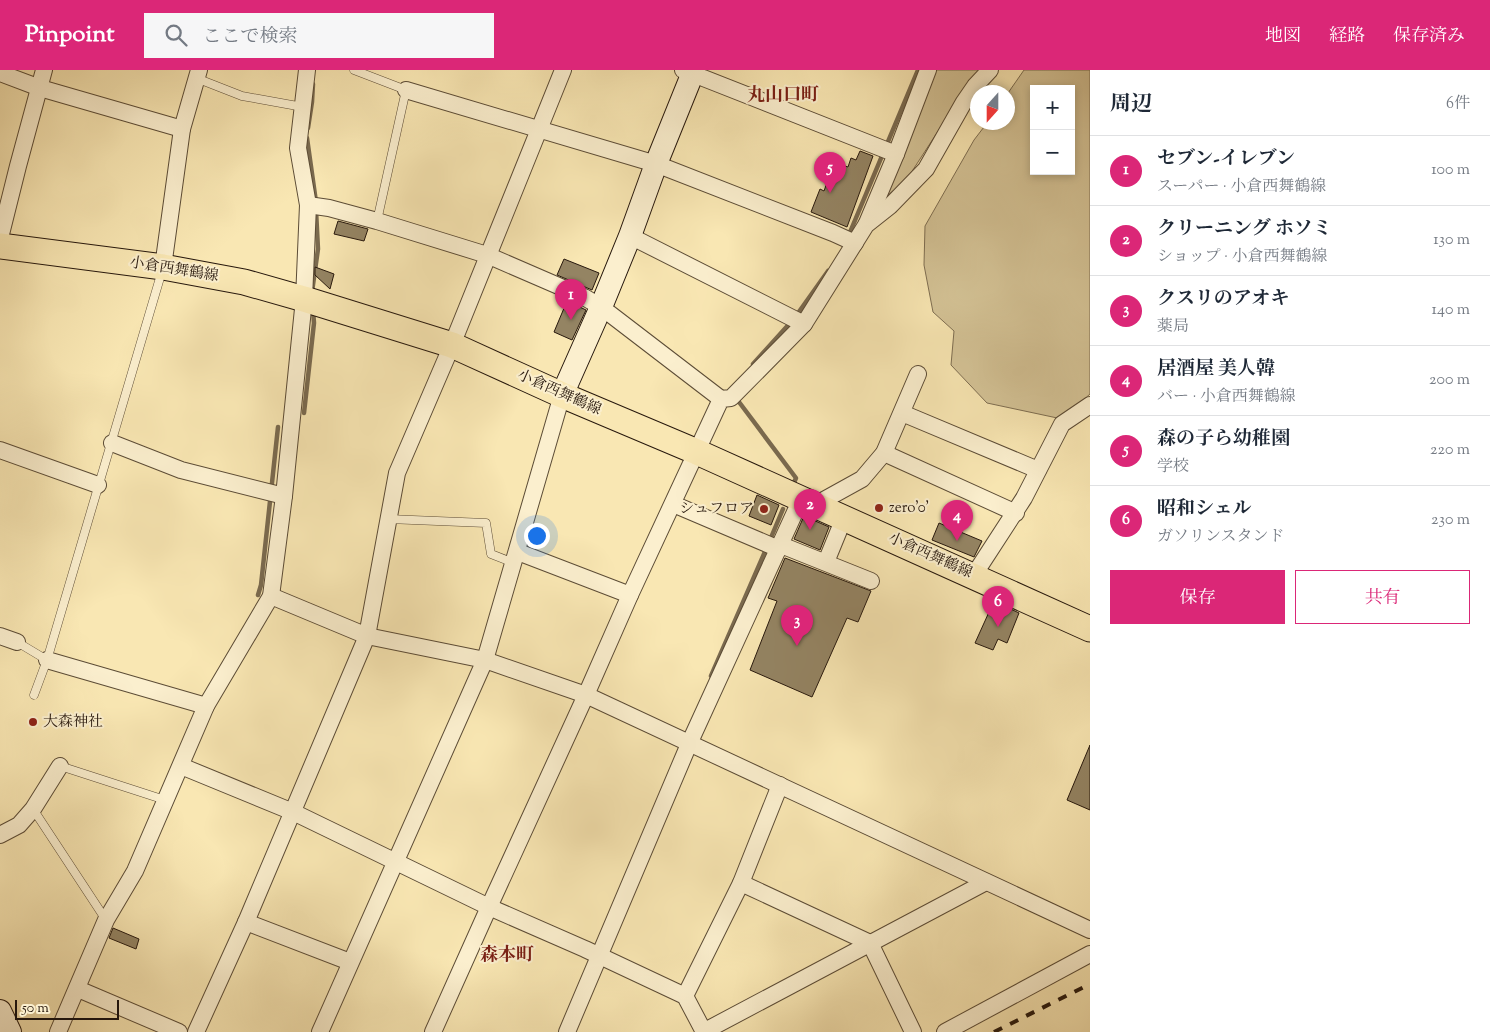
<!DOCTYPE html>
<html lang="ja">
<head>
<meta charset="utf-8">
<style>
	:root { --surface:#fff; --page:#f6f6f7; --text:#1f2937; --muted:#747a83; --line:#e0e1e3; --accent:#db2777 }
	body { margin:0; font-family:"Sorts Mill Goudy","Noto Serif JP",serif; background:var(--page); color:var(--text) }
	.controls { position:absolute; right:15px; top:15px; display:grid; overflow:hidden; border-radius:0px; box-shadow:0 2px 8px #0003 }
	.controls button { width:45px; height:45px; display:grid; place-items:center; padding:0; border:0; border-bottom:1px solid var(--line); background:var(--surface); color:var(--text); font:25px sans-serif }
	.compass { position:absolute; left:970px; top:15px; width:45px; height:45px; border-radius:50%; background:var(--surface); box-shadow:0 2px 8px #0003; rotate:201deg }
	.scale { position:absolute; left:15px; bottom:12px; width:104px; box-sizing:border-box; padding-left:5px; border:2px solid #27180d; border-top:0; font-size:14px; line-height:18px; white-space:nowrap; color:#27180d; -webkit-text-stroke:4px #fbefce; paint-order:stroke }
	.you { position:absolute; left:536px; top:465px; width:18px; height:18px; margin:-12px; border:4px solid #fff; border-radius:50%; background:#1a73e8; box-shadow:0 0 0 8px #1a73e833 }
	.badge { display:grid; place-items:center; width:32px; height:32px; border-radius:50%; background:var(--accent); color:#fff; font-size:16px; font-weight:700 }
	.pin { position:absolute; translate:-50% -41px; filter:drop-shadow(0 1px 2px #0008) }
	.pin::after { content:''; position:absolute; top:26px; width:18px; height:15px; background:inherit; clip-path:polygon(0 0,100% 0,50% 100%) }
	.list { margin:0; padding:0; list-style:none }
	h2 { display:flex; justify-content:space-between; align-items:center; height:65px; margin:0; padding:0 20px; font-size:21px }
	h2 small { font-size:16px; font-weight:400; color:var(--muted) }
	.list li { display:grid; grid-template-columns:32px 1fr auto; gap:15px; align-items:center; box-sizing:border-box; height:70px; padding:0 20px; border-top:1px solid var(--line) }
	.list b { display:block; font-size:19px; white-space:nowrap }
	.list p { margin:0; font-size:16px; white-space:nowrap; color:var(--muted) }
	.list em { font-size:16px; font-style:normal; color:var(--muted) }
	.actions { display:flex; gap:10px; padding:15px 20px }
	.actions a { flex:1; padding:11px 0; border:1px solid var(--accent); border-radius:0px; text-align:center; font-size:18px; color:var(--accent) }
	.actions .main { background:var(--accent); color:#fff }
	.icon { flex:none; width:28px; height:28px; fill:none; stroke:currentColor; stroke-width:2; stroke-linecap:round; stroke-linejoin:round }
	.map { position:relative; flex:none; width:1090px; height:962px; overflow:hidden }
	header { display:flex; align-items:center; gap:30px; box-sizing:border-box; height:70px; padding:0 25px; background:var(--accent); color:#fff }
	header strong { font-size:24px }
	nav { display:flex; gap:28px; margin-inline-start:auto; font-size:18px }
	.search { width:350px; height:45px; background:var(--page); display:flex; align-items:center; gap:12px; box-sizing:border-box; padding:0 18px; border-radius:0px; color:var(--muted); font-size:19px }
	main { display:flex }
	aside { flex:1; background:var(--surface) }
	.map>svg:first-child { display:block }
	.green { fill:#d5c497; stroke:#7e6e52; fill-rule:evenodd }
	.lines { fill:none; stroke-linecap:round; stroke-linejoin:round }
	.stream { stroke:#7a6a4f; stroke-width:4.5 }
	.building { fill:#948463; stroke:#27180d }
	.lane-casing { stroke:#5c4c36; stroke-width:9 }
	.street-casing { stroke:#5c4c36; stroke-width:18 }
	.secondary-casing { stroke:#27180d; stroke-width:24 }
	.primary-casing { stroke:#27180d; stroke-width:27 }
	.lane { stroke:#fbefce; stroke-width:8 }
	.street { stroke:#fbefce; stroke-width:16 }
	.secondary { stroke:#fbefce; stroke-width:22 }
	.primary { stroke:#f9e7b3; stroke-width:25 }
	.rail { stroke:#27180d; stroke-width:4; stroke-dasharray:9 9; stroke-linecap:butt }
	.poi-dot { fill:#8f2418; stroke:#fbefce; stroke-width:2 }
	.labels { text-anchor:middle; dominant-baseline:central; stroke-width:4; stroke-linejoin:round; paint-order:stroke }
	.street-label { font-size:15px; fill:#27180d; stroke:#fbefce }
	.poi-label { font-size:15px; fill:#27180d; stroke:#fbefce; text-anchor:start }
	.quarter-label { font-size:18px; font-weight:bold; fill:#7a1f14; stroke:#fbefce }
</style>
</head>
<body>
<header>
<strong>Pinpoint</strong>
<div class="search"><svg class="icon" aria-label="search" viewBox="0 0 24 24"><circle cx="10" cy="10" r="6"/><path d="M15 15l6 6"/></svg>ここで検索</div>
<nav><a>地図</a><a>経路</a><a>保存済み</a></nav>
</header>
<main>
<div class="map">
<svg width="1090" height="962" viewBox="0 0 1090 962">
	<rect width="100%" height="100%" fill="#f9e7b3"/>
	<filter id="stains"><feTurbulence type="fractalNoise" baseFrequency=".004" numOctaves="4"/><feColorMatrix values="0 0 0 0 .2 0 0 0 0 .09 0 0 0 0 .02 0 0 0 .5 -.17"/></filter>
	<radialGradient id="worn" r=".72"><stop offset=".6" stop-color="#630" stop-opacity="0"/><stop offset="1" stop-color="#630" stop-opacity=".3"/></radialGradient>
	<g class="green">
		<polygon points="934,0 982,0 970,12 907,109 881,131"/>
		<path d="M1024 0H1090V324L1062 349 987 333 951 295 954 261 933 242 924 195 925 156 974 70 987 53 1008 52V23ZM1034 19H1071V101H1034Z"/>
	</g>
	<g class="lines">
		<g class="stream">
			<polyline points="308,58 312,32 313,14"/>
			<polyline points="307,68 316,132"/>
			<polyline points="848,167 918,0"/>
			<polyline points="312,222 318,179 316,140"/>
			<polyline points="796,246 828,201"/>
			<polyline points="753,294 791,252"/>
			<polyline points="736,328 796,408 792,417"/>
			<polyline points="304,343 314,253 313,240"/>
			<polyline points="770,470 783,439"/>
			<polyline points="258,525 261,515 278,357"/>
			<polyline points="711,606 767,477"/>
		</g>
	</g>
	<g class="building">
		<polygon points="860,81 873,86 847,157 811,142 820,119 824,121 828,110 834,112 837,103 841,105 845,96 848,97 851,88 856,90"/>
		<polygon points="338,151 368,159 364,171 334,164"/>
		<polygon points="564,189 599,203 592,220 557,205"/>
		<polygon points="315,197 334,204 330,219 315,205"/>
		<polygon points="567,231 586,240 572,270 554,262"/>
		<polygon points="757,425 779,435 771,455 749,446"/>
		<polygon points="804,446 829,457 820,480 794,469"/>
		<polygon points="939,453 982,471 974,487 932,470"/>
		<polygon points="785,488 871,521 858,552 847,548 812,627 750,600 777,531 768,528"/>
		<polygon points="994,531 1019,543 1007,573 998,569 993,580 975,573"/>
		<polygon points="1090,675 1090,740 1067,730"/>
		<polygon points="113,858 139,869 136,879 109,868"/>
	</g>
	<g class="lines">
		<g class="lane-casing">
			<g id="lane">
				<polyline points="354,0 406,20 377,151"/>
				<polyline points="196,8 242,26 303,37"/>
				<polyline points="388,449 486,453 491,484 514,493"/>
				<polyline points="17,572 47,590"/>
				<polyline points="34,625 47,590 162,201"/>
				<polyline points="60,696 165,730"/>
				<polyline points="33,739 106,850"/>
			</g>
		</g>
		<g class="street-casing">
			<g id="street">
				<polyline points="683,0 896,84"/>
				<polyline points="0,3 40,18 182,59"/>
				<polyline points="406,20 656,94 833,163 855,173"/>
				<polyline points="308,135 329,138 377,151 487,185 584,227 601,237 721,329"/>
				<polyline points="867,153 896,84 928,0"/>
				<polyline points="630,166 804,254"/>
				<polyline points="0,168 18,96 44,0"/>
				<polyline points="163,197 182,59 199,0"/>
				<polyline points="902,343 1038,400"/>
				<polyline points="112,373 181,400 284,426"/>
				<polyline points="0,380 98,415"/>
				<polyline points="884,383 1016,443"/>
				<polyline points="673,434 779,479"/>
				<polyline points="815,435 862,409 884,383 918,304"/>
				<polyline points="781,475 871,511"/>
				<polyline points="518,482 630,525"/>
				<polyline points="826,492 844,448"/>
				<polyline points="974,505 1024,428 1062,354 1090,335"/>
				<polyline points="271,526 367,566 485,590 586,625 1090,860"/>
				<polyline points="0,566 17,572"/>
				<polyline points="47,590 206,636"/>
				<polyline points="181,696 293,742 489,837 585,879 685,926 704,962"/>
				<polyline points="0,765 19,755 33,739 60,696"/>
				<polyline points="741,813 870,873 913,962"/>
				<polyline points="246,852 350,892"/>
				<polyline points="78,919 179,962"/>
				<polyline points="685,926 741,813 780,715"/>
				<polyline points="58,962 106,850 135,801 206,636 271,526 284,426 304,229 308,135 298,78 307,0"/>
				<polyline points="196,962 246,852 367,566 397,403 452,275 563,0"/>
				<polyline points="320,962 485,590 562,325"/>
				<polyline points="433,962 489,837 586,625 630,525 721,329 731,328 804,254 866,155 890,136 926,99 964,32 975,16 990,0"/>
				<polyline points="567,962 689,674 801,429"/>
				<polyline points="703,962 986,812"/>
				<polyline points="945,962 1090,884"/>
			</g>
		</g>
		<g class="secondary-casing">
			<g id="secondary">
				<polyline points="562,325 601,237 630,166 656,94 694,0"/>
				<polyline points="0,941 10,962"/>
			</g>
		</g>
		<g class="primary-casing">
			<polyline id="primary" points="0,176 163,197 244,212 304,229 452,275 562,325 697,382 1090,559"/>
		</g>
		<use href="#lane" class="lane"/>
		<use href="#street" class="street"/>
		<use href="#secondary" class="secondary"/>
		<use href="#primary" class="primary"/>
		<polyline class="rail" points="994,962 1090,914"/>
	</g>
	<g class="poi-dot">
		<circle cx="879" cy="438" r="5"/>
		<circle cx="764" cy="439" r="5"/>
		<circle cx="33" cy="652" r="5"/>
	</g>
	<g class="labels">
		<g class="street-label">
			<text transform="translate(174 200) rotate(9)">小倉西舞鶴線</text>
			<text transform="translate(559 323) rotate(24)">小倉西舞鶴線</text>
			<text transform="translate(930 486) rotate(24)">小倉西舞鶴線</text>
		</g>
		<g class="poi-label">
			<text x="889" y="438">zero'0'</text>
			<text x="754" y="439" text-anchor="end">シュフロア</text>
			<text x="43" y="652">大森神社</text>
		</g>
		<g class="quarter-label">
			<text x="783" y="26">丸山口町</text>
			<text x="507" y="886">森本町</text>
		</g>
	</g>
	<rect width="100%" height="100%" filter="url(#stains)"/>
	<rect width="100%" height="100%" fill="url(#worn)"/>
</svg>
<div class="controls">
<button>+</button>
<button>−</button>
</div>
<svg class="compass" viewBox="-18 -18 36 36"><path d="M0-13l5 13h-10z" fill="#e53935"/><path d="M0 13l5-13h-10z" fill="#747a83"/></svg>
<div class="scale">50 m</div>
<div class="you"></div>
<div class="pin badge" style="left:571px;top:250px">1</div>
<div class="pin badge" style="left:810px;top:460px">2</div>
<div class="pin badge" style="left:797px;top:576px">3</div>
<div class="pin badge" style="left:957px;top:471px">4</div>
<div class="pin badge" style="left:830px;top:123px">5</div>
<div class="pin badge" style="left:998px;top:557px">6</div>
</div>
<aside>
<h2>周辺<small>6件</small></h2>
<ul class="list">
<li><span class="badge">1</span><div><b>セブン-イレブン</b><p>スーパー · 小倉西舞鶴線</p></div><em>100 m</em></li>
<li><span class="badge">2</span><div><b>クリーニング ホソミ</b><p>ショップ · 小倉西舞鶴線</p></div><em>130 m</em></li>
<li><span class="badge">3</span><div><b>クスリのアオキ</b><p>薬局</p></div><em>140 m</em></li>
<li><span class="badge">4</span><div><b>居酒屋 美人韓</b><p>バー · 小倉西舞鶴線</p></div><em>200 m</em></li>
<li><span class="badge">5</span><div><b>森の子ら幼稚園</b><p>学校</p></div><em>220 m</em></li>
<li><span class="badge">6</span><div><b>昭和シェル</b><p>ガソリンスタンド</p></div><em>230 m</em></li>
</ul>
<div class="actions"><a class="main">保存</a><a>共有</a></div>
</aside>
</main>
</body>
</html>
